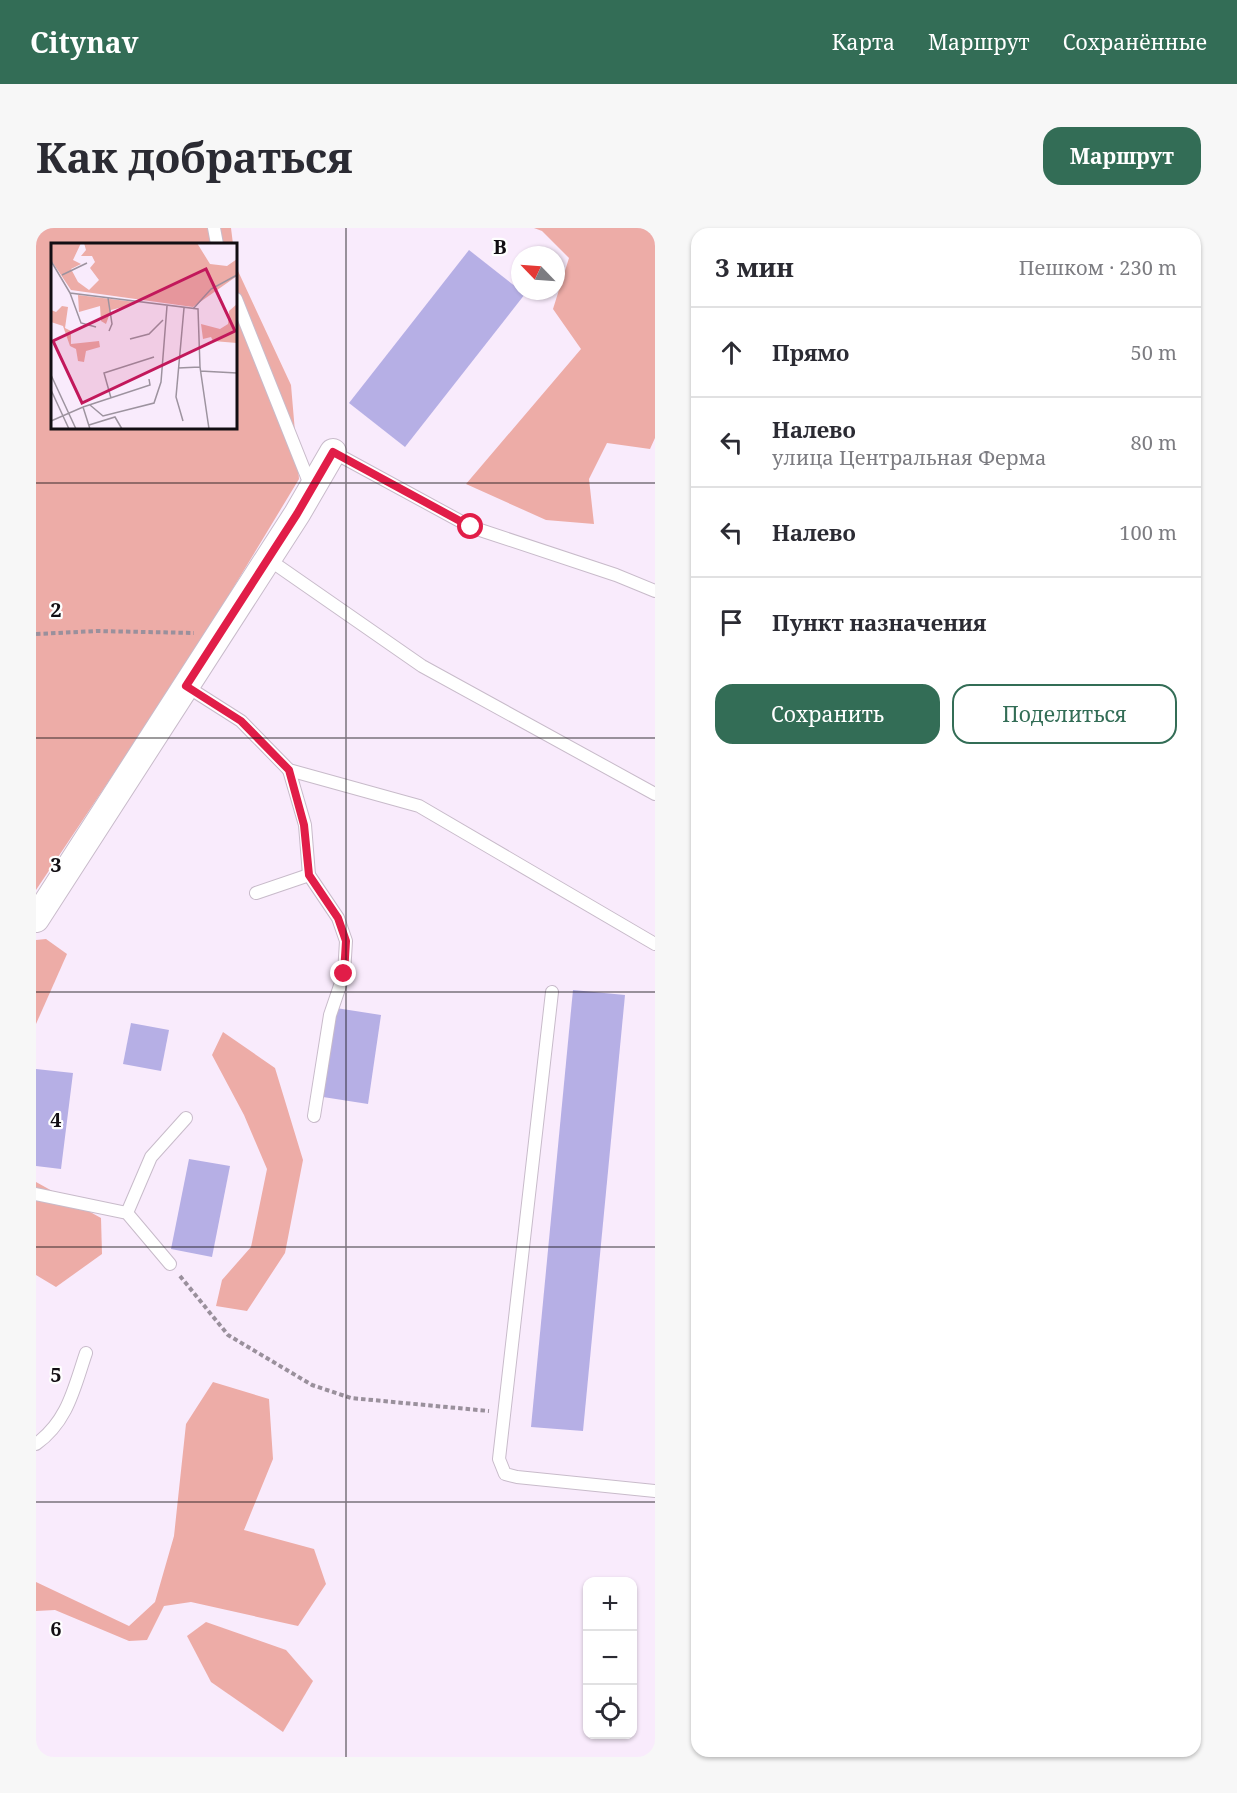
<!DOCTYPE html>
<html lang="ru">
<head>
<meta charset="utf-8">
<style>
	:root { --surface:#fff; --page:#f7f7f7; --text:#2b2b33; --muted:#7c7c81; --line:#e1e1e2; --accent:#336d56 }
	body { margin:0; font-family:"Noto Serif",serif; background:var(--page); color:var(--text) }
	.controls { position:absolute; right:18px; bottom:18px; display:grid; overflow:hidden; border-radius:12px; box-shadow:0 2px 4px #0004 }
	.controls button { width:54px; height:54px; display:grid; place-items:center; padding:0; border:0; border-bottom:2px solid var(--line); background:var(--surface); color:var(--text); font:30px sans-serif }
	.compass { position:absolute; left:475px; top:18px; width:54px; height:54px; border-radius:50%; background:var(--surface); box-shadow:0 2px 4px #0004; rotate:295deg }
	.stop { position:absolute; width:18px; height:18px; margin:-14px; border:4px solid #e11d48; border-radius:50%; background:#fff }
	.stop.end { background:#e11d48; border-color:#fff; box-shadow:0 2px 6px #0008 }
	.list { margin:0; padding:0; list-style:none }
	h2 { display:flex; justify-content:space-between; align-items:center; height:78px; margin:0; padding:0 24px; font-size:26px }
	h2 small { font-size:20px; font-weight:400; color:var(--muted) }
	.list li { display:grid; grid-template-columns:39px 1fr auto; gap:18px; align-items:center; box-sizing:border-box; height:90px; padding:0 24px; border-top:2px solid var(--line) }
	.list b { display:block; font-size:22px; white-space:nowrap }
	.list p { margin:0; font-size:20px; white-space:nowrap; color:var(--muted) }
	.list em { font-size:20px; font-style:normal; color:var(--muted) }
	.actions { display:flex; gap:12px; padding:18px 24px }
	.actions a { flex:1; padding:14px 0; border:2px solid var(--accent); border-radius:18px; text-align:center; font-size:21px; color:var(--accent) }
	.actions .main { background:var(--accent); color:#fff }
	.icon { flex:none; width:33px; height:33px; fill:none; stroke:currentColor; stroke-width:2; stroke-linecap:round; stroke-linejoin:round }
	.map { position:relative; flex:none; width:619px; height:1529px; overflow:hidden; border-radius:18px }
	header { display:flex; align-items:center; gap:36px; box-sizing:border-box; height:84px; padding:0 30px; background:var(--accent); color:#fff }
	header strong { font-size:28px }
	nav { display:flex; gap:33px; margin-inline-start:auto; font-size:21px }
	.intro { display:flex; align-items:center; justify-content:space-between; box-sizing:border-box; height:144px; padding:0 36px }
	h1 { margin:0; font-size:42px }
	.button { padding:15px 27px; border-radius:18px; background:var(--accent); color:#fff; font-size:21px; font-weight:700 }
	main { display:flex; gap:36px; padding:0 36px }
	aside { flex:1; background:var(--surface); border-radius:18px; box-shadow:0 2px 4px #0004 }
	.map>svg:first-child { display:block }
	.forest { fill:#edaca7 }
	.building { fill:#b6afe5 }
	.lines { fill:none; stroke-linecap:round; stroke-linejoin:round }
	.service-casing { stroke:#c8bbca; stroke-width:14 }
	.minor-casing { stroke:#c8bbca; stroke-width:28 }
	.path { stroke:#9a909c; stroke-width:4; stroke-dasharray:4.5 3; stroke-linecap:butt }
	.service { stroke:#fff; stroke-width:12 }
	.minor { stroke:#fff; stroke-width:26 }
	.route { stroke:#e11d48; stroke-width:8 }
	.grid { fill:none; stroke:#120e13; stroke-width:1.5; stroke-opacity:0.55 }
	.inset-road { fill:none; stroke:#9d939f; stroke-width:1.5 }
	.view { fill:#c2185b; fill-opacity:0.15; stroke:#c2185b; stroke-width:3 }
	.inset-edge { fill:none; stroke:#120e13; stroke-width:3 }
	.grid-label { font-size:20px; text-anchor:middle; font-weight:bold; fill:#120e13; stroke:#fefefe; stroke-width:4.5; stroke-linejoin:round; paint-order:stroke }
</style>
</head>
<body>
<header>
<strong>Citynav</strong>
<nav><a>Карта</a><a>Маршрут</a><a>Сохранённые</a></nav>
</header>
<div class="intro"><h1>Как добраться</h1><a class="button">Маршрут</a></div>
<main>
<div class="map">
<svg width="619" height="1529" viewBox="0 0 619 1529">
	<rect width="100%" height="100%" fill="#f9ebfc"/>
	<g class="forest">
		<polygon points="0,0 195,0 197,16 16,16 16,200 200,200 200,28 202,43 255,157 263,251 153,433 0,662"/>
		<polygon points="498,0 619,0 619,210 614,221 571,215 553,251 558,296 510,292 430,256 545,121 517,81 533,30 506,3"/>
		<polygon points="10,711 31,726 0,796 0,712"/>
		<polygon points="187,804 239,840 267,932 249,1025 211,1083 180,1078 186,1052 215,1019 231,941 208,887 176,827"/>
		<polygon points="0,954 65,990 66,1026 20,1059 0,1047"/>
		<polygon points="177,1154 233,1171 237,1231 208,1302 278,1321 290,1356 262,1398 155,1374 128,1378 111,1412 93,1413 19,1382 0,1383 0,1354 93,1398 119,1374 138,1308 150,1196"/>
		<polygon points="170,1394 250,1422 277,1453 247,1504 175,1454 151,1408"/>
	</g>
	<g class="building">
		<polygon points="433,22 489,66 369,219 313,175"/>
		<polygon points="537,762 589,767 547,1203 495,1199"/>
		<polygon points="300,780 345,787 332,876 287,869"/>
		<polygon points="95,795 133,802 125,843 87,836"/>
		<polygon points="0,841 37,845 25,941 0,938"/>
		<polygon points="153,931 194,938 176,1029 135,1021"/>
	</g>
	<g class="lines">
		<g class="service-casing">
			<g id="service">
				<polyline points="178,0 181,16"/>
				<polyline points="200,71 275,259"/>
				<polyline points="297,224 435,299 580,347 619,363"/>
				<polyline points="232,331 386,438 619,566"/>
				<polyline points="150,458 205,493 253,542 383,578 619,716"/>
				<polyline points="253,542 269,597 273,647 302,690 310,713 308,746 294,787 278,888"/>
				<polyline points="220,665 273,647"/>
				<polyline points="516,764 463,1231 469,1246 481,1249 619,1263"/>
				<polyline points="0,966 91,985 134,1036"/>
				<polyline points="91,985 115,929 150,890"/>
				<path d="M0 1216C32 1193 38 1160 50 1125"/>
			</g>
		</g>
		<g class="minor-casing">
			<polyline id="minor" points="0,691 261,286 297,224"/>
		</g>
		<g class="path">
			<polyline points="0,406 61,403 158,405"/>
			<polyline points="144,1048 192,1107 276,1157 315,1170 453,1183"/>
		</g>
		<use href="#service" class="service"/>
		<use href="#minor" class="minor"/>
	</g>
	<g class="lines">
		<polyline class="route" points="308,746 310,713 302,690 273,647 268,597 253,542 205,493 150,458 261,286 297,224 435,299"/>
	</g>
	<path class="grid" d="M310 0V1529M0 255H619M0 510H619M0 764H619M0 1019H619M0 1274H619"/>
	<g transform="translate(15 15)">
		<rect width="186" height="186" fill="#f9ebfc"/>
		<path d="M0 0H30L22 17 30 21 20 26 27 39 38 47 48 37 39 25 44 19 41 13H30L35 7 33 0H146L159 21 176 23 186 16V33L142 64 20 47 0 17ZM27 52 84 59V61L60 67 55 81 50 78 49 63 28 69ZM186 61V100L162 98 160 94 152 96 150 81 169 86 177 81 178 68ZM11 63 17 64 14 85 20 88V101L48 98 49 104 35 108 33 119 27 118 25 106 19 103 12 83 0 79V67L5 69Z" fill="#edaca7"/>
		<path class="inset-road" d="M0 18 19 50 147 66 149 124 158 186M11 32 36 20M19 50 30 80 45 84M57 55 61 81 58 88M142 66 160 46 186 32M79 96 98 91 112 77M127 125 149 124M149 128 186 130M0 132 25 186M0 147 18 186M60 155 53 130 103 114M39 162 52 173 103 160 110 139 116 63M32 164 99 142 98 136M0 178 32 164 39 186M132 178 125 154 133 65M38 182 64 174 71 186"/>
		<path class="view" d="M155 26 184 88 31 160 2 98Z"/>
		<rect width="186" height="186" class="inset-edge"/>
	</g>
	<g class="grid-label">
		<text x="464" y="26">B</text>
		<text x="20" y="389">2</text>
		<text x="20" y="644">3</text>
		<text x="20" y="899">4</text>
		<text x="20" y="1154">5</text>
		<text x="20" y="1408">6</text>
	</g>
</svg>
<div class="controls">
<button>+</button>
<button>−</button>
<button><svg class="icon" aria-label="locate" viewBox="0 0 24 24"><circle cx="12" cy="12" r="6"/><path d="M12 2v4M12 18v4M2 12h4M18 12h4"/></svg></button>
</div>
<svg class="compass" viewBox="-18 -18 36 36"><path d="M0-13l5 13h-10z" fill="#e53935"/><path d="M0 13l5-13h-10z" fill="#7c7c81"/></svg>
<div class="stop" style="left:435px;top:299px"></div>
<div class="stop end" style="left:308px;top:746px"></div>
</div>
<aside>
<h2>3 мин<small>Пешком · 230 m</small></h2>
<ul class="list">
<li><svg class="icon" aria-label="ahead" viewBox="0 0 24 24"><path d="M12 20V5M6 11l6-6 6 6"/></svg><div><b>Прямо</b></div><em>50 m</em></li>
<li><svg class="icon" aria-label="left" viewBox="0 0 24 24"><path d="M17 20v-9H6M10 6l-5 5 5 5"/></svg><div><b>Налево</b><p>улица Центральная Ферма</p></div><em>80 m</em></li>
<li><svg class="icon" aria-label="left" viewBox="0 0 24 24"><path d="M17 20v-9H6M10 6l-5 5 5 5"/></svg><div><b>Налево</b></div><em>100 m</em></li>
<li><svg class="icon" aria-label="arrive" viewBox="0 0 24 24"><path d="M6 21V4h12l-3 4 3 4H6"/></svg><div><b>Пункт назначения</b></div></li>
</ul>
<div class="actions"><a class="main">Сохранить</a><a>Поделиться</a></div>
</aside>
</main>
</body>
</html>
